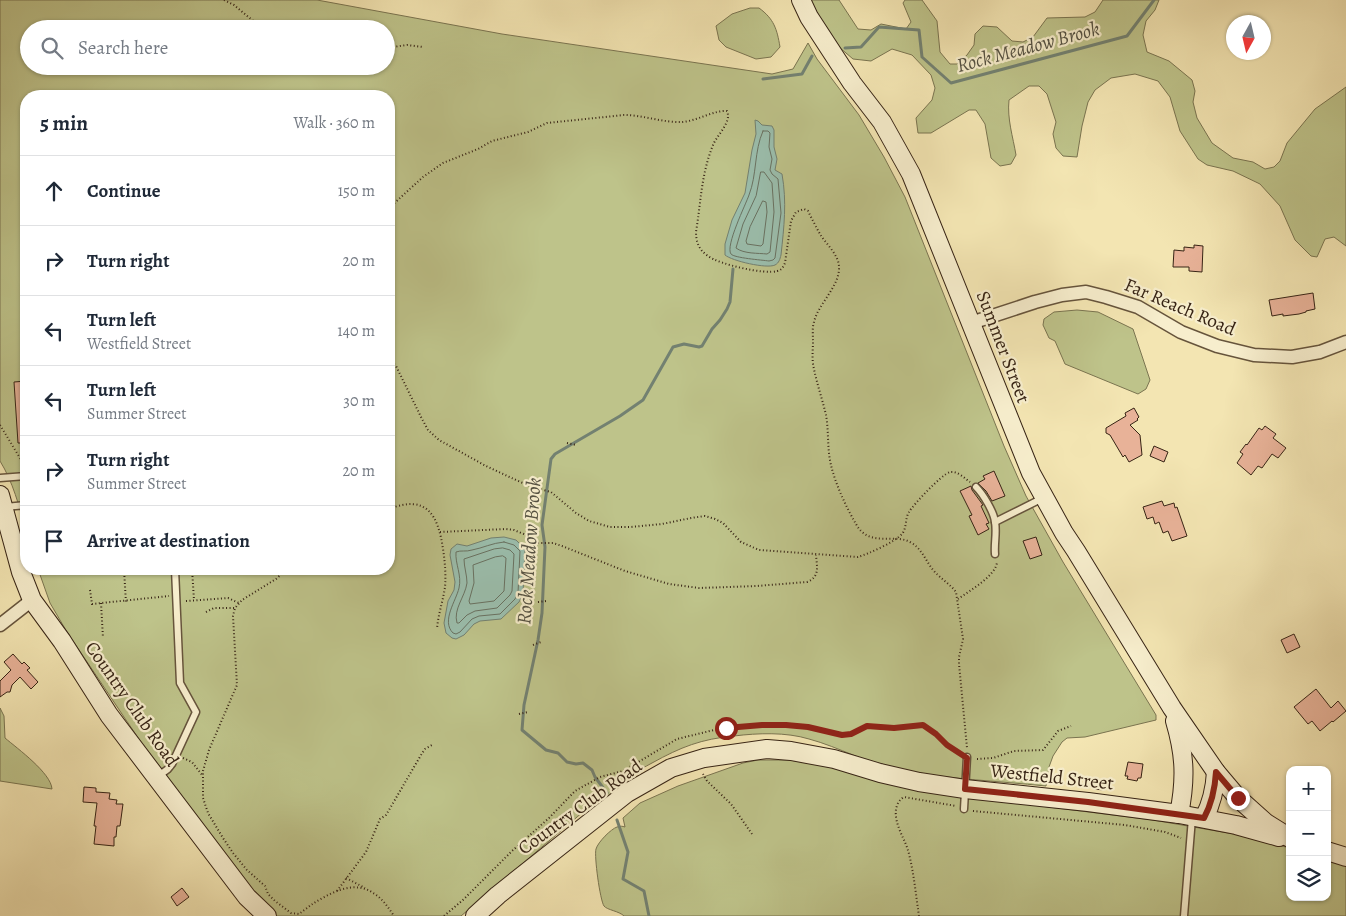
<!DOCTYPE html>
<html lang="en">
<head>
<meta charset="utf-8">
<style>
	:root { --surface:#fff; --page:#f6f6f7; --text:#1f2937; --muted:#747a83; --line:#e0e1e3 }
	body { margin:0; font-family:Alegreya,serif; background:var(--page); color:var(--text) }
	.controls { position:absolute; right:15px; bottom:15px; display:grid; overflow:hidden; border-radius:10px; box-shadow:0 1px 4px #0004 }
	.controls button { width:45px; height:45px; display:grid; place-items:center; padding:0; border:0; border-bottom:1px solid var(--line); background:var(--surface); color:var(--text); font:25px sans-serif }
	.compass { position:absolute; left:1226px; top:15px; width:45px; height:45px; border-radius:50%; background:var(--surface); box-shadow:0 1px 4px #0004; rotate:188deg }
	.stop { position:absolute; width:15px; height:15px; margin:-11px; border:4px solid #8f2418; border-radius:50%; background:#fff }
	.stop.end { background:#8f2418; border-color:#fff; box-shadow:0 1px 5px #0008 }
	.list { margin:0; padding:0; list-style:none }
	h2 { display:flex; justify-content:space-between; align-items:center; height:65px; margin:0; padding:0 20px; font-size:21px }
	h2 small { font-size:16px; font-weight:400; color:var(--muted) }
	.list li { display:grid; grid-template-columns:32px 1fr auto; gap:15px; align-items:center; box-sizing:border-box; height:70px; padding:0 20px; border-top:1px solid var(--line) }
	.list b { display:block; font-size:19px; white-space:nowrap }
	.list p { margin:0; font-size:16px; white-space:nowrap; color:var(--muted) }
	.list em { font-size:16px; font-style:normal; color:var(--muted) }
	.icon { flex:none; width:28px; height:28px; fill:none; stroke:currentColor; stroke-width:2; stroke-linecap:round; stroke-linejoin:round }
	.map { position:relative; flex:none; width:1346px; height:916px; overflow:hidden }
	.search { position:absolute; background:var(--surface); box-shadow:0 1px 4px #0004; left:20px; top:20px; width:375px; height:55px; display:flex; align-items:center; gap:12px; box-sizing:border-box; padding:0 18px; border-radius:28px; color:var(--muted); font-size:19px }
	.panel { position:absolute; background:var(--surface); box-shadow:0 1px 4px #0004; left:20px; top:90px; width:375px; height:485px; border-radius:20px }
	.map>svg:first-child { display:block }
	.green { fill:#bec38a; stroke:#7a7450; fill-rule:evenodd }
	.water { fill:#9bbfae; stroke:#738171 }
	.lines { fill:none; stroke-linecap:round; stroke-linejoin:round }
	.shore { stroke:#697262; stroke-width:1 }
	.stream { stroke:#738171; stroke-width:3 }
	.building { fill:#e8b298; stroke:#372415 }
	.lane-casing { stroke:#66543c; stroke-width:9 }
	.street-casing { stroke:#66543c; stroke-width:15 }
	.secondary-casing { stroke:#372415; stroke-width:20 }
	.path { stroke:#372415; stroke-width:2; stroke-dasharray:1 2.5; stroke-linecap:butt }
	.lane { stroke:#f7eecd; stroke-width:6 }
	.street { stroke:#f7eecd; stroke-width:12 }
	.secondary { stroke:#f7eecd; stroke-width:18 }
	.route { stroke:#8f2418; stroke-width:6 }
	.labels { text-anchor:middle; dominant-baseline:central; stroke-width:4.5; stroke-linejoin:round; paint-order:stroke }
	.street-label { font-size:19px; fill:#372415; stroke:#f7eecd }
	.water-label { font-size:20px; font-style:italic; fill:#555243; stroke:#f7eecd }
</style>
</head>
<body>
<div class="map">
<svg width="1346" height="916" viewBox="0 0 1346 916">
	<rect width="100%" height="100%" fill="#f3e5b2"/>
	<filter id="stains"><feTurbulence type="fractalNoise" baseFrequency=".004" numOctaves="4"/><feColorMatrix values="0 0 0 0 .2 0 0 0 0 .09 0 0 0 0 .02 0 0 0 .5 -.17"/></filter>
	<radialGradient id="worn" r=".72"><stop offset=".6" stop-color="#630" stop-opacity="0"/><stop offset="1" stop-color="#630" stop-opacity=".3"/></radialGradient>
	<g class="green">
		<path d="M0 0H317L502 34 772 74 793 69 808 43 817 59 859 115 884 157 905 197 1004 446 1026 496 1063 562 1156 715V720L1085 737 1067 738 1062 742 1053 756 1049 767 1046 786C997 781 947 779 899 770 868 764 839 747 809 739 786 732 758 733 734 736 701 739 681 747 652 763 645 767 638 770 632 774 627 777 621 782 617 786 609 795 611 799 597 800L461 916H273L182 802 126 720 67 632 50 603 38 569H389V96H26V530C19 506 13 482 0 461ZM29 29H386V66H29Z"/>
		<path d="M810 0H839L858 29 871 30 881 24 906 29 911 22 903 3 905 0H922L937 21 940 52 950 64H957L967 55 974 45 975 34 983 26 997 27 1012 41 1023 42 1033 37 1047 18 1085 17 1095 12 1103 0H1159L1155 10 1146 21 1143 35 1147 52 1169 61 1192 80 1195 91 1193 102 1197 118 1212 143 1233 158 1253 162 1265 169 1274 167 1280 161 1287 143 1315 109 1346 87V246L1334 237 1325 239 1317 257 1311 256 1295 240 1280 206 1260 184 1233 171 1207 165 1198 159 1180 131 1170 97 1158 81 1135 74 1111 78 1095 90 1088 102 1082 126 1077 157 1063 156 1056 148 1053 134 1056 122 1047 94 1039 86H1029L1009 100C1007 119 1013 137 1016 155L1011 164 1000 166 991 158 985 124 976 110H969L931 133H918L916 118 932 100 935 88 931 75 912 55 892 49 871 61 853 59 832 41Z"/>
		<path d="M750 8H759C774 19 777 29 780 47L771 57 756 59 726 47 719 40 716 26 732 14Z"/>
		<polygon points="1077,310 1098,312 1133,329 1150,380 1146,389 1138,394 1065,364 1055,341 1049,338 1043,325 1044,319 1054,312"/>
		<path d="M0 708 4 716 5 738C18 749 51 773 52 789L0 781Z"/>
		<path d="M758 760H789L810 763 968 797 1153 820 1234 834 1290 848V897H1327V858L1346 864V916H624C619 911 607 910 604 906 600 900 594 856 596 849 598 842 611 829 617 827 621 826 622 826 625 827L623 818 640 803 678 786 743 763Z"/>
	</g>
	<g class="water">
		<path d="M755 120 758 121 762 125 772 126 774 130V147L777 159 775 170 782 174C787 202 784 227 781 255 780 259 779 263 775 265 767 269 732 261 725 255V244L732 220 745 193 752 150 756 134Z"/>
		<polygon points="504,537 516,540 525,549 523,594 519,602 501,619 480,621 474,624 464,635 456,639 452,638 446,633 444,623 448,601 454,590 455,582 450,555 451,549 457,544 467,546 491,538"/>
		<polygon points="222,569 249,569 249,572 222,574"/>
	</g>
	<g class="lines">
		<g class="shore">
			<path d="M763 131H768L770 133 769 147 772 159 770 170 772 174 778 179 781 213 775 258 773 260 769 261C762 260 734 258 731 254 725 246 746 204 749 195 757 175 754 151 763 131Z"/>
			<path d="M761 172H764L772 183 774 212 770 252 767 254C758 253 744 254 736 248L743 224 756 196Z"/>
			<polygon points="763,201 766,202 767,212 763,244 761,246 747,244 746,241 750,227"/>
			<path d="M504 542 514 545 520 551 518 593 515 599 500 614 479 616 472 619 460 632 456 634 453 633C441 621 456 601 459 588 462 575 455 564 456 552 461 550 466 552 472 550 483 548 492 543 504 542Z"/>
			<path d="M503 548 510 550 514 554 512 591 510 595 497 608 475 611 467 615 459 623H457C453 609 465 597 467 583 467 575 464 567 464 559L494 549Z"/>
			<polygon points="503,556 506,558 504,591 494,601 470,604 469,601 474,583 473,565 495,557"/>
		</g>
		<g class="stream">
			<polyline points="845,48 861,47 879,27 919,30 922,57 951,83 1127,36 1154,0"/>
			<polyline points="763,79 802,74 812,56"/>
			<polyline points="607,793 595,777 592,770 583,763 576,764 567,762 558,753 546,750 522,730 524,705 538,640 542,613 545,547 542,525 551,459 555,454 620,416 643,400 673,347 684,344 699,347 702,346 712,329 720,320 727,309 730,302 733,269"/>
			<polyline points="617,820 628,852 623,879 644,891 649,916"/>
		</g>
	</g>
	<g class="building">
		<polygon points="1194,245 1203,246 1202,272 1189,271 1189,267 1173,267 1174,250 1184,251 1184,247 1194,248"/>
		<polygon points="1313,293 1315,309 1306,311 1306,312 1299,314 1283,316 1283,314 1272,316 1269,300"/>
		<polygon points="26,381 26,443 18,443 14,382"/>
		<polygon points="1134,408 1139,417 1137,419 1138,420 1130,425 1140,435 1142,455 1129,462 1125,455 1123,457 1110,435 1106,433 1106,428 1126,416 1125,413"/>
		<polygon points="1265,426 1276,434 1273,438 1286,448 1278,458 1272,454 1262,468 1258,466 1251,475 1237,463 1243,454 1240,452 1246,444 1247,445 1259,428 1262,430"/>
		<polygon points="1154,446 1168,452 1164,462 1150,456"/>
		<polygon points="994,471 1005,496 992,501 986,491 978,483 985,479 983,476"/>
		<polygon points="971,486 972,490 983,505 981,506 989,523 986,524 989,529 978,535 969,516 972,515 960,491"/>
		<polygon points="1162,501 1164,506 1174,503 1175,508 1177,507 1187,536 1172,541 1168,531 1163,533 1159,522 1155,524 1153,517 1147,519 1143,507"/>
		<polygon points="1036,537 1042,555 1030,559 1023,541"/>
		<polygon points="1294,634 1300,647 1287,653 1281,640"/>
		<polygon points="13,654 22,664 24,662 30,668 27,670 38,682 31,689 20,677 12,685 10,692 7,692 0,697 0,681 11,670 4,662"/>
		<polygon points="1316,689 1331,708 1338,701 1346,711 1333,722 1332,721 1320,731 1312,721 1308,724 1294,707"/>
		<polygon points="1128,762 1143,764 1141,778 1138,778 1137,781 1127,779 1128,776 1125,776"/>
		<polygon points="1094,780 1104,781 1104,790 1094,789"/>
		<polygon points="84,787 96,788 96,792 110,793 109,799 117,800 116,804 123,804 120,826 117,826 116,837 114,837 114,846 94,844 96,826 94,826 97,803 83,802"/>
		<polygon points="182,888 189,897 177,906 171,897"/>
	</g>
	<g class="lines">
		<g class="lane-casing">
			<g id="lane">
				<polyline points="0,478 26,476"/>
				<path d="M976 487C983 494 994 512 995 522 997 533 994 543 995 554"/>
				<polyline points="5,507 26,505"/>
				<polyline points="995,522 1043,498"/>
				<polyline points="157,777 168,769 172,764 196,712 180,683 175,569"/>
				<polyline points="964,809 967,757"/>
				<polyline points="1184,916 1192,818"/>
			</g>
		</g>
		<g class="street-casing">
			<g id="street">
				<polyline points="971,323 1035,302 1062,295 1086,292 1106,297 1138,307 1181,332 1217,346 1254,355 1292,357 1320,352 1346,342"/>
				<polyline points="0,625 32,600"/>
			</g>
		</g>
		<g class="secondary-casing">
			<g id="secondary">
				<polyline points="801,0 809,17 852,83 882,122 911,174 1031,473 1064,533 1076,551 1172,708 1216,772 1238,798 1266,823 1290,838"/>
				<polyline points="0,495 21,572 32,600 62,641 109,715 247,897 267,916"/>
				<path d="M1175 721C1185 755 1186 779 1179 814"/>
				<path d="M1204 818C1212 803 1215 789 1216 772"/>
				<polyline points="1327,851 1346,857"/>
				<polyline points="475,916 498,895 627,793 671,768 704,758 767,749 791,751 834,759 880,773 919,782 965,789 1088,802 1179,814 1236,825 1279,837"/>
			</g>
		</g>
		<g class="path">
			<polyline points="224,0 234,5 263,29"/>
			<polyline points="386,48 407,45 423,47"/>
			<path d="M389 208 423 177 443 163 478 149 492 141 528 132 547 123 624 115C643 115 664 123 682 122 697 121 714 110 727 111 732 122 717 135 713 145 701 175 701 202 696 232 696 242 699 250 708 256 718 264 765 275 777 271 782 270 783 267 785 263L791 221 796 212 804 209 808 211C812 219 816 227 820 234 826 244 839 255 839 267 840 286 818 304 814 322 812 328 813 335 813 341 813 348 812 356 813 364 816 381 822 398 826 415 829 432 827 449 831 465 835 483 846 507 856 524 869 548 893 533 910 542 922 548 926 562 934 571 941 579 950 584 956 592L963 639 959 657V664L967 748"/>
			<path d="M389 359 396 366 422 419 428 430 439 440 486 466 516 480 532 487 551 492 576 513 589 521 610 527H631L662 524 691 518 705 516 715 519 723 523 741 542 759 550 858 557C868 554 895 542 902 534 907 528 905 518 909 512 913 505 942 474 950 472 958 471 964 478 970 482"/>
			<polyline points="0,425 26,468"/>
			<polyline points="567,443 576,445"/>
			<path d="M389 509C427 494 438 515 443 549 445 562 446 575 445 587 443 601 438 615 437 629"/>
			<path d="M440 532 506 529 514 530 526 535 533 541 539 543H553L562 546 625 571 669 584 699 588 757 586 807 582C820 577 817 567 816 555"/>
			<polyline points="124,569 126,603"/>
			<polyline points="192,569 194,600"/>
			<path d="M287 569 276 579 242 600 235 608 233 616 237 685 209 750 203 771V798L208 813 223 838 233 853 247 870 265 886 268 894 275 901 291 913 299 914C303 911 307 908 311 905 328 894 354 879 373 893 382 898 388 907 394 916"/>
			<polyline points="90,590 92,604 169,596"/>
			<path d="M958 599C969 591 996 576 997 562"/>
			<polyline points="186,601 228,598 239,603"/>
			<polyline points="538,602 547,601"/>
			<polyline points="101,603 103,638"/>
			<polyline points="206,612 214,608 235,608"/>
			<polyline points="533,645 541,642"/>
			<polyline points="519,714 528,712"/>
			<polyline points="183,758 192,762 203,776"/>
			<polyline points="977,759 993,758 1014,751 1043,750 1058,731 1071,726"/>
			<polyline points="703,774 707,781 731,804 752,834"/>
			<polyline points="973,811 1125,825 1165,832 1181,838"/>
			<polyline points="346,878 365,888"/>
			<polyline points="337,891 366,852 380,819 386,815 389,810 421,755 425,749 432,745"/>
			<polyline points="444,916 464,899 512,851 549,818 575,791 600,777 623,771 677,739 714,730 762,725 775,724 797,725 841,735 851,734 867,726 894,728 919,724 927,727 947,745 961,753"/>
			<path d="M919 916C916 896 914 874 909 854 906 841 898 831 896 817 895 809 897 801 904 797L956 806"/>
		</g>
		<use href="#lane" class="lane"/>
		<use href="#street" class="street"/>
		<use href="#secondary" class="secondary"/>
	</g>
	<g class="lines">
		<path class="route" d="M726 728 762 725H786L808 727 842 735 851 734 867 726 894 728 923 725 936 734 947 745 967 758 965 789 1088 802 1204 818C1212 803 1215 789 1216 772L1238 798"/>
	</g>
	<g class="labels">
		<g class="street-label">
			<text transform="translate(1180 307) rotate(23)">Far Reach Road</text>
			<text transform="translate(1003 347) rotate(69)">Summer Street</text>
			<text transform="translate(132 704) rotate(55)">Country Club Road</text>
			<text transform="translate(1052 777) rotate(6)">Westfield Street</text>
			<text transform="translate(580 807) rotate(-36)">Country Club Road</text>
		</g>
		<g class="water-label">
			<text transform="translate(1028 47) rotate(-15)">Rock Meadow Brook</text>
			<text transform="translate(529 551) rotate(-86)">Rock Meadow Brook</text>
		</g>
	</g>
	<rect width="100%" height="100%" filter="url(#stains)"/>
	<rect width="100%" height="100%" fill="url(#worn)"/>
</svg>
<div class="controls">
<button>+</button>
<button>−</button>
<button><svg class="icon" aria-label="layers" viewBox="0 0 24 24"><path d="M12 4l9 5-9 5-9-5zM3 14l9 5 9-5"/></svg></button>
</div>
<svg class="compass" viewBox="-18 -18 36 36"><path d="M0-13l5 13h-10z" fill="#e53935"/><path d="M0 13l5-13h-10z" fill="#747a83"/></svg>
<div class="stop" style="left:726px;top:728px"></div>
<div class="stop end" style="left:1238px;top:798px"></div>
<div class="search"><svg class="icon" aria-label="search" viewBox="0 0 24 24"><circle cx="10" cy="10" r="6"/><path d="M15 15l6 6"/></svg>Search here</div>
<section class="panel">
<h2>5 min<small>Walk · 360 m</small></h2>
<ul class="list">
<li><svg class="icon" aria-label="ahead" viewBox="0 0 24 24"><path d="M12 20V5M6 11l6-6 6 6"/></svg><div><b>Continue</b></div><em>150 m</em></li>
<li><svg class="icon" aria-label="right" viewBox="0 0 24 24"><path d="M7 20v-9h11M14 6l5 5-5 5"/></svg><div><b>Turn right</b></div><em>20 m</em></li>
<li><svg class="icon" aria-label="left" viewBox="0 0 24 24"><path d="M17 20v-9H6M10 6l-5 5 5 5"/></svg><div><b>Turn left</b><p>Westfield Street</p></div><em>140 m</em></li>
<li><svg class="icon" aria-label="left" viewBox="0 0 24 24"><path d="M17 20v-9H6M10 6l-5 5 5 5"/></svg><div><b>Turn left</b><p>Summer Street</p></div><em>30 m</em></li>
<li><svg class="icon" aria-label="right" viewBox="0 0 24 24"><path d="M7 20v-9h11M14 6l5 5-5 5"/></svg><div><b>Turn right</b><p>Summer Street</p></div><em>20 m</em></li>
<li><svg class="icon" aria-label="arrive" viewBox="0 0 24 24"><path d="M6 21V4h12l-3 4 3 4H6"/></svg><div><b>Arrive at destination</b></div></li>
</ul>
</section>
</div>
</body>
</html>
